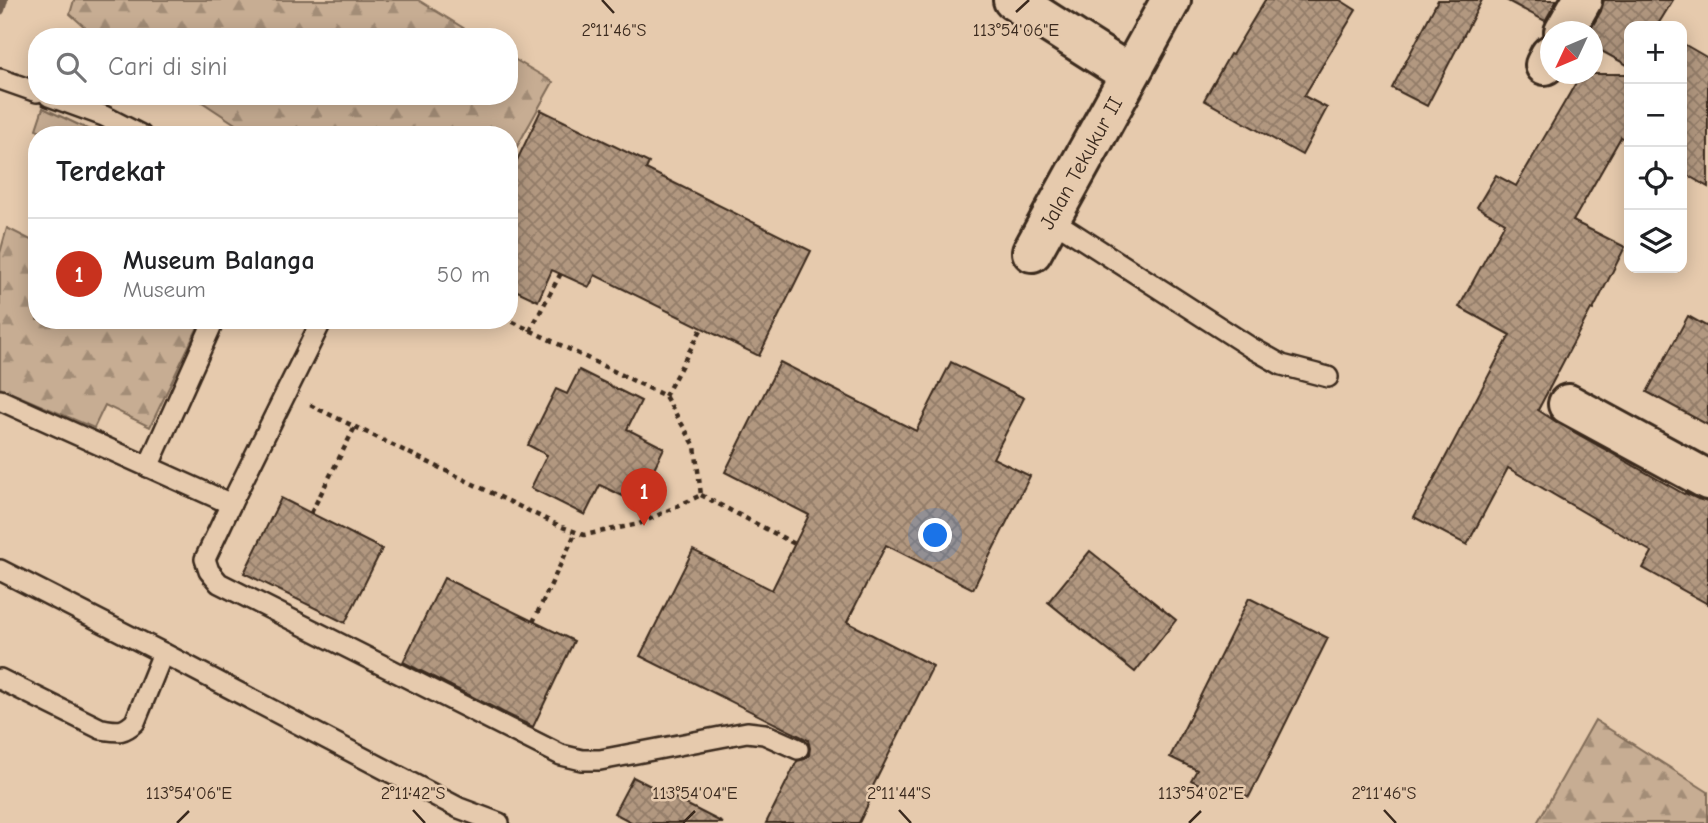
<!DOCTYPE html>
<html lang="id">
<head>
<meta charset="utf-8">
<style>
	:root { --surface:#fff; --page:#f2f2f2; --text:#202124; --muted:#757577; --line:#e0e0e0; --accent:#c8321e }
	body { margin:0; font-family:"Comic Neue",sans-serif; background:var(--page); color:var(--text) }
	.controls { position:absolute; right:21px; top:21px; display:grid; overflow:hidden; border-radius:14px; box-shadow:0 4px 18px #0003 }
	.controls button { width:63px; height:63px; display:grid; place-items:center; padding:0; border:0; border-bottom:2px solid var(--line); background:var(--surface); color:var(--text); font:35px sans-serif }
	.compass { position:absolute; left:1540px; top:21px; width:63px; height:63px; border-radius:50%; background:var(--surface); box-shadow:0 4px 18px #0003; rotate:226deg }
	.you { position:absolute; left:936px; top:536px; width:24px; height:24px; margin:-18px; border:5px solid #fff; border-radius:50%; background:#1a73e8; box-shadow:0 0 0 10px #1a73e833 }
	.badge { display:grid; place-items:center; width:46px; height:46px; border-radius:50%; background:var(--accent); color:#fff; font-size:23px; font-weight:700 }
	.pin { position:absolute; translate:-50% -58px; filter:drop-shadow(0 2px 4px #0008) }
	.pin::after { content:''; position:absolute; top:37px; width:24px; height:21px; background:inherit; clip-path:polygon(0 0,100% 0,50% 100%) }
	.list { margin:0; padding:0; list-style:none }
	h2 { display:flex; justify-content:space-between; align-items:center; height:91px; margin:0; padding:0 28px; font-size:30px }
	h2 small { font-size:23px; font-weight:400; color:var(--muted) }
	.list li { display:grid; grid-template-columns:46px 1fr auto; gap:21px; align-items:center; box-sizing:border-box; height:112px; padding:0 28px; border-top:2px solid var(--line) }
	.list b { display:block; font-size:26px; white-space:nowrap }
	.list p { margin:0; font-size:23px; white-space:nowrap; color:var(--muted) }
	.list em { font-size:23px; font-style:normal; color:var(--muted) }
	.icon { flex:none; width:38px; height:38px; fill:none; stroke:currentColor; stroke-width:2; stroke-linecap:round; stroke-linejoin:round }
	.map { position:relative; flex:none; width:1708px; height:823px; overflow:hidden }
	.search { position:absolute; background:var(--surface); box-shadow:0 4px 18px #0003; left:28px; top:28px; width:490px; height:77px; display:flex; align-items:center; gap:18px; box-sizing:border-box; padding:0 24px; border-radius:28px; color:var(--muted); font-size:26px }
	.panel { position:absolute; background:var(--surface); box-shadow:0 4px 18px #0003; left:28px; top:126px; width:490px; height:203px; border-radius:28px }
	.map>svg:first-child { display:block }
	.green { fill:#c7ad93; stroke:#816c58; stroke-width:2 }
	.forest { fill:url(#forest-firs); stroke:#816c58; stroke-width:2 }
	.lines { fill:none; stroke-linecap:round; stroke-linejoin:round }
	.stream { stroke:#75614f; stroke-width:10 }
	.building { fill:url(#building-cross-hatch); stroke:#3b2a1e; stroke-width:2 }
	.service-casing { stroke:#3b2a1e; stroke-width:24 }
	.minor-casing { stroke:#3b2a1e; stroke-width:44 }
	.path { stroke:#3b2a1e; stroke-width:4.5; stroke-dasharray:5 5; stroke-linecap:butt }
	.service { stroke:#e6caad; stroke-width:19 }
	.minor { stroke:#e6caad; stroke-width:38 }
	.ticks { fill:none; stroke:#3b2a1e; stroke-width:2.5 }
	.labels { text-anchor:middle; dominant-baseline:central; stroke-width:5; stroke-linejoin:round; paint-order:stroke }
	.street-label { font-size:21px; fill:#3b2a1e; stroke:#e6caad }
	.ticks-label { font-size:18px; text-anchor:middle; fill:#3b2a1e; stroke:#e6caad; stroke-width:5; stroke-linejoin:round; paint-order:stroke }
</style>
</head>
<body>
<div class="map">
<svg width="1708" height="823" viewBox="0 0 1708 823">
	<defs>
		<pattern id="forest-firs" width="22" height="20" patternUnits="userSpaceOnUse" patternTransform="scale(1.75)"><rect width="22" height="20" fill="#c7ad93"/><path d="M5 1l3.5 6h-7zM16 11l3.5 6h-7z" fill="#a38d77"/></pattern>
		<pattern id="building-cross-hatch" width="8" height="8" patternUnits="userSpaceOnUse" patternTransform="scale(1.75)"><rect width="8" height="8" fill="#b29880"/><path d="M0 0l8 8M0 8l8-8" fill="none" stroke="#927c68"/></pattern>
	</defs>
	<rect width="100%" height="100%" fill="#e6caad"/>
	<filter id="ink" filterUnits="userSpaceOnUse"><feTurbulence type="fractalNoise" baseFrequency=".0143" numOctaves="2"/><feDisplacementMap in="SourceGraphic" scale="14" xChannelSelector="R" yChannelSelector="G"/><feConvolveMatrix kernelMatrix="1 2 1 2 8 2 1 2 1" color-interpolation-filters="sRGB"/></filter>
	<g filter="url(#ink)">
		<polygon class="green" points="43,108 100,135 50,135 36,129"/>
		<g class="forest">
			<polygon points="74,0 418,0 478,37 96,37 70,14"/>
			<polygon points="509,56 553,82 509,161 509,135 252,135 193,96 509,96"/>
			<polygon points="7,228 37,243 37,320 186,320 198,327 150,427 105,405 94,428 0,388 0,253"/>
			<polygon points="1595,720 1708,792 1708,823 1537,823"/>
		</g>
		<g class="lines">
			<polyline class="stream" points="0,10 3,0"/>
		</g>
		<g class="building">
			<polygon points="1265,0 1340,0 1356,10 1304,96 1327,108 1302,155 1204,100 1230,54 1232,55"/>
			<polygon points="1438,0 1482,0 1427,106 1392,88"/>
			<polygon points="1506,0 1557,0 1545,21"/>
			<polygon points="1604,0 1673,0 1657,26 1629,26 1629,66 1592,46 1592,32 1589,32 1601,11"/>
			<polygon points="1682,43 1708,58 1708,187 1682,172"/>
			<polygon points="1581,74 1629,74 1629,142 1621,137 1573,221 1625,247 1593,310 1591,309 1538,410 1558,423 1684,494 1685,493 1698,499 1708,502 1708,604 1643,568 1652,552 1508,468 1467,545 1414,517 1510,335 1459,307 1505,223 1477,207 1496,175 1516,186"/>
			<polygon points="541,110 649,163 646,169 811,251 759,356 595,275 589,287 552,270 538,301 509,287 509,177"/>
			<polygon points="1688,316 1708,327 1708,425 1647,392"/>
			<polygon points="780,362 916,431 951,362 1024,398 993,458 1030,476 973,589 886,545 847,622 933,666 868,796 871,798 859,823 766,823 797,761 805,759 809,755 810,748 808,740 640,656 693,550 772,590 809,515 725,472"/>
			<polygon points="579,370 641,401 627,429 664,448 637,503 600,485 585,515 531,488 547,455 528,445 556,389 567,394"/>
			<polygon points="281,498 382,549 345,623 244,573"/>
			<polygon points="1090,551 1176,620 1135,672 1048,602"/>
			<polygon points="444,578 574,641 533,727 403,662"/>
			<polygon points="1249,598 1328,638 1249,797 1228,786 1223,796 1191,780 1197,770 1170,757"/>
			<polygon points="633,777 723,823 633,823 614,813"/>
		</g>
		<g class="lines">
			<g class="service-casing">
				<g id="service">
					<polyline points="0,79 37,92"/>
					<polyline points="49,96 104,116 141,135"/>
					<polyline points="1051,219 1250,347 1282,365 1328,377"/>
					<polyline points="0,400 231,504 322,320"/>
					<polyline points="148,467 214,320"/>
					<polyline points="231,504 205,559 209,571 219,583 561,755 582,760 600,760 747,732 764,734 798,749"/>
					<polyline points="0,570 163,653 459,808 499,823"/>
					<path d="M0 679 101 729C117 731 122 734 135 722L163 653"/>
				</g>
			</g>
			<g class="minor-casing">
				<g id="minor">
					<polyline points="1013,0 1129,74"/>
					<polyline points="1564,32 1582,0"/>
					<polyline points="1545,65 1550,55"/>
					<polyline points="1032,252 1171,0"/>
					<polyline points="1568,404 1708,480"/>
				</g>
			</g>
			<g class="path">
				<polyline points="530,331 561,273"/>
				<polyline points="665,396 702,328"/>
				<polyline points="310,405 562,527 584,535 639,524 701,495 695,446 665,396 509,320"/>
				<polyline points="701,495 795,544"/>
				<polyline points="311,513 355,427"/>
				<polyline points="533,622 576,532"/>
			</g>
			<use href="#service" class="service"/>
			<use href="#minor" class="minor"/>
		</g>
	</g>
	<path class="ticks" d="M602 0 614 13M1016 12 1029 0M413 810 425 823M899 810 911 823M1384 810 1396 823M177 823 189 811M683 823 695 811M1189 823 1201 811"/>
	<g class="labels">
		<g class="street-label">
			<text transform="translate(1081 163) rotate(-61)">Jalan Tekukur II</text>
		</g>
	</g>
	<g class="ticks-label">
		<text x="1016" y="36">113°54'06"E</text>
		<text x="614" y="36">2°11'46"S</text>
		<text x="413" y="799">2°11'42"S</text>
		<text x="899" y="799">2°11'44"S</text>
		<text x="1384" y="799">2°11'46"S</text>
		<text x="189" y="799">113°54'06"E</text>
		<text x="695" y="799">113°54'04"E</text>
		<text x="1201" y="799">113°54'02"E</text>
	</g>
</svg>
<div class="controls">
<button>+</button>
<button>−</button>
<button><svg class="icon" aria-label="locate" viewBox="0 0 24 24"><circle cx="12" cy="12" r="6"/><path d="M12 2v4M12 18v4M2 12h4M18 12h4"/></svg></button>
<button><svg class="icon" aria-label="layers" viewBox="0 0 24 24"><path d="M12 4l9 5-9 5-9-5zM3 14l9 5 9-5"/></svg></button>
</div>
<svg class="compass" viewBox="-18 -18 36 36"><path d="M0-13l5 13h-10z" fill="#e53935"/><path d="M0 13l5-13h-10z" fill="#757577"/></svg>
<div class="you"></div>
<div class="pin badge" style="left:644px;top:526px">1</div>
<div class="search"><svg class="icon" aria-label="search" viewBox="0 0 24 24"><circle cx="10" cy="10" r="6"/><path d="M15 15l6 6"/></svg>Cari di sini</div>
<section class="panel">
<h2>Terdekat<small></small></h2>
<ul class="list">
<li><span class="badge">1</span><div><b>Museum Balanga</b><p>Museum</p></div><em>50 m</em></li>
</ul>
</section>
</div>
</body>
</html>
